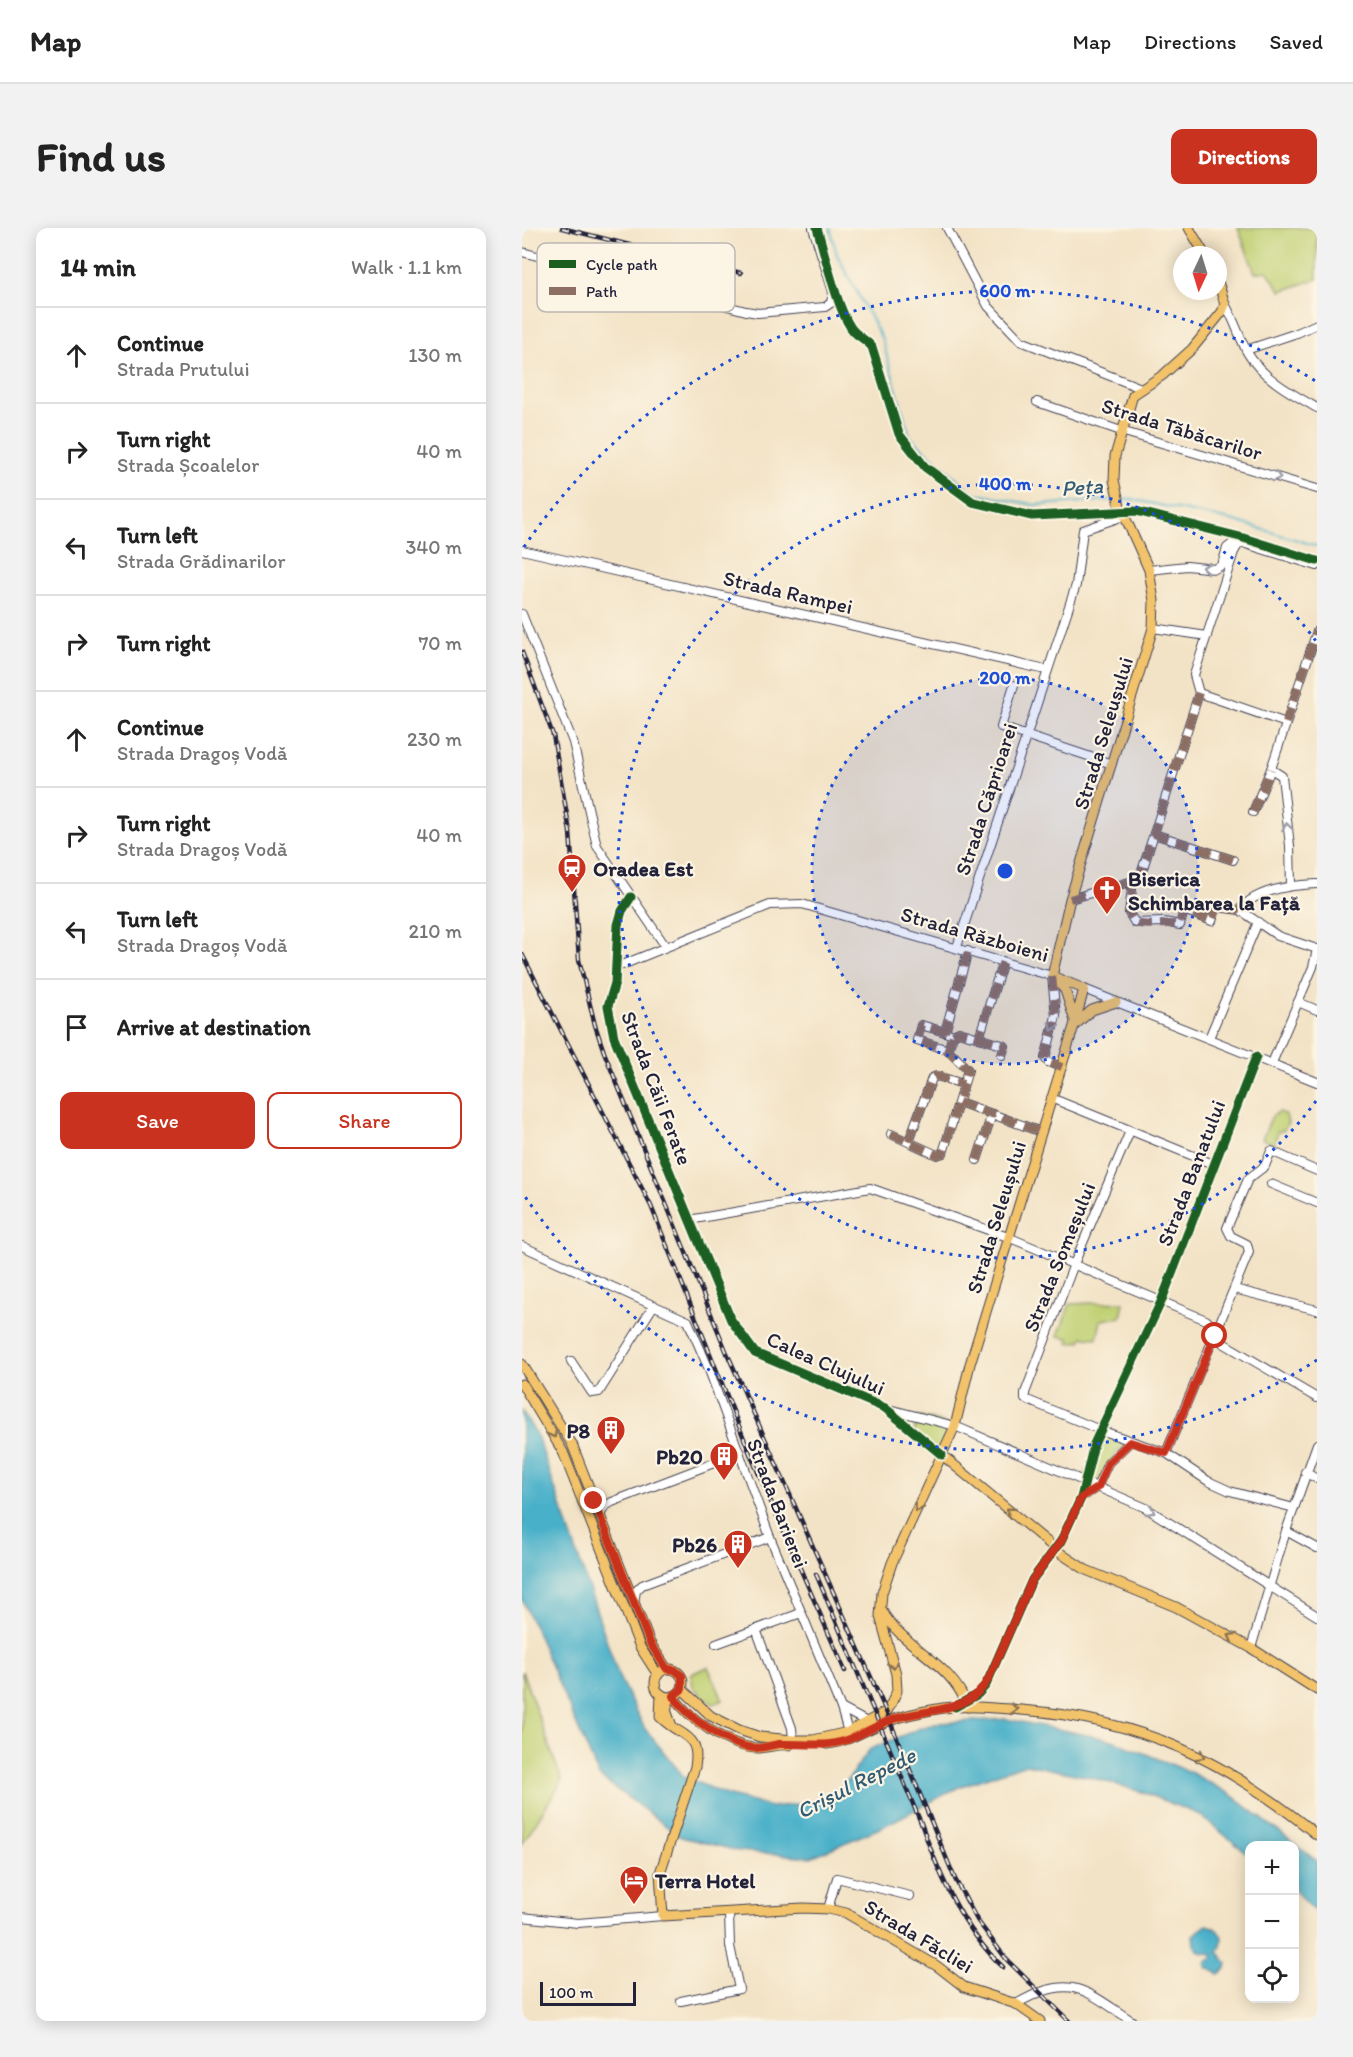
<!DOCTYPE html>
<html lang="en">
<head>
<meta charset="utf-8">
<style>
	:root { --surface:#fff; --page:#f2f2f2; --text:#222; --muted:#767676; --line:#e0e0e0; --accent:#c8321e }
	body { margin:0; font-family:Itim,sans-serif; background:var(--page); color:var(--text) }
	.controls { position:absolute; right:18px; bottom:18px; display:grid; overflow:hidden; border-radius:12px; box-shadow:0 3px 15px #0003 }
	.controls button { width:54px; height:54px; display:grid; place-items:center; padding:0; border:0; border-bottom:2px solid var(--line); background:var(--surface); color:var(--text); font:30px sans-serif }
	.compass { position:absolute; left:651px; top:18px; width:54px; height:54px; border-radius:50%; background:var(--surface); box-shadow:0 3px 15px #0003; rotate:184deg }
	.scale { position:absolute; left:18px; bottom:15px; width:96px; box-sizing:border-box; padding-left:6px; border:3px solid #22223b; border-top:0; font-size:16px; line-height:21px; white-space:nowrap; color:#22223b; -webkit-text-stroke:4px #fcf5e5; paint-order:stroke }
	.stop { position:absolute; width:18px; height:18px; margin:-14px; border:4px solid #c8321e; border-radius:50%; background:#fff }
	.stop.end { background:#c8321e; border-color:#fff; box-shadow:0 2px 6px #0008 }
	.list { margin:0; padding:0; list-style:none }
	h2 { display:flex; justify-content:space-between; align-items:center; height:78px; margin:0; padding:0 24px; font-size:26px }
	h2 small { font-size:20px; font-weight:400; color:var(--muted) }
	.list li { display:grid; grid-template-columns:39px 1fr auto; gap:18px; align-items:center; box-sizing:border-box; height:96px; padding:0 24px; border-top:2px solid var(--line) }
	.list b { display:block; font-size:22px; white-space:nowrap }
	.list p { margin:0; font-size:20px; white-space:nowrap; color:var(--muted) }
	.list em { font-size:20px; font-style:normal; color:var(--muted) }
	.actions { display:flex; gap:12px; padding:18px 24px }
	.actions a { flex:1; padding:14px 0; border:2px solid var(--accent); border-radius:12px; text-align:center; font-size:21px; color:var(--accent) }
	.actions .main { background:var(--accent); color:#fff }
	.icon { flex:none; width:33px; height:33px; fill:none; stroke:currentColor; stroke-width:2; stroke-linecap:round; stroke-linejoin:round }
	.map { position:relative; flex:none; width:795px; height:1793px; overflow:hidden; border-radius:12px }
	header { display:flex; align-items:center; gap:36px; box-sizing:border-box; height:84px; padding:0 30px; background:var(--surface); border-bottom:2px solid var(--line) }
	header strong { font-size:28px }
	nav { display:flex; gap:33px; margin-inline-start:auto; font-size:21px }
	.intro { display:flex; align-items:center; justify-content:space-between; box-sizing:border-box; height:144px; padding:0 36px }
	h1 { margin:0; font-size:42px }
	.button { padding:15px 27px; border-radius:12px; background:var(--accent); color:#fff; font-size:21px; font-weight:700 }
	main { display:flex; gap:36px; padding:0 36px }
	aside { flex:1; background:var(--surface); border-radius:12px; box-shadow:0 3px 15px #0003 }
	.map>svg:first-child { display:block }
	.green { fill:#c0d072; stroke:#717956; stroke-width:1.5 }
	.water { fill:#4ab0c9; stroke:#366982; stroke-width:1.5 }
	.lines { fill:none; stroke-linecap:round; stroke-linejoin:round }
	.stream { stroke:#4ab0c9; stroke-width:2 }
	.minor-casing { stroke:#413f50; stroke-width:10 }
	.major-casing { stroke:#413f50; stroke-width:11 }
	.minor { stroke:#fff; stroke-width:8 }
	.major { stroke:#f2c36a; stroke-width:9 }
	.rail-casing { stroke:#22223b; stroke-width:4.5 }
	.rail { stroke:#fcf5e5; stroke-width:2; stroke-dasharray:7; stroke-linecap:butt }
	.quiet { stroke:#8d6e63; stroke-width:8; stroke-dasharray:15 8; stroke-linecap:butt }
	.cycleway-casing { stroke:#fcf5e5; stroke-width:13 }
	.cycleway { stroke:#1b5e20; stroke-width:9 }
	.oneway { stroke:#9c9ca7 }
	.oneway2 { stroke:#8a7252 }
	.route { stroke:#c8321e; stroke-width:8 }
	.ring { fill:none; stroke:#1d4ed8; stroke-width:3; stroke-dasharray:3 6 }
	.labels { text-anchor:middle; dominant-baseline:central; stroke-width:4.5; stroke-linejoin:round; paint-order:stroke }
	.street-label { font-size:21px; fill:#22223b; stroke:#fcf5e5 }
	.poi-label { font-size:21px; font-weight:bold; fill:#22223b; stroke:#fcf5e5; text-anchor:start }
	.water-label { font-size:22px; font-style:italic; fill:#325b74; stroke:#fcf5e5 }
	.key { fill:#fcf5e5; stroke:#bbb6b2; stroke-width:1.5 }
	.key-label { font-size:16px; fill:#22223b }
	.centre { fill:#1d4ed8; stroke:#fcf5e5; stroke-width:3 }
	.ring-label { font-size:18px; text-anchor:middle; font-weight:bold; fill:#1d4ed8; stroke:#fcf5e5; stroke-width:4.5; stroke-linejoin:round; paint-order:stroke }
</style>
</head>
<body>
<header>
<strong>Map</strong>
<nav><a>Map</a><a>Directions</a><a>Saved</a></nav>
</header>
<div class="intro"><h1>Find us</h1><a class="button">Directions</a></div>
<main>
<aside>
<h2>14 min<small>Walk · 1.1 km</small></h2>
<ul class="list">
<li><svg class="icon" aria-label="ahead" viewBox="0 0 24 24"><path d="M12 20V5M6 11l6-6 6 6"/></svg><div><b>Continue</b><p>Strada Prutului</p></div><em>130 m</em></li>
<li><svg class="icon" aria-label="right" viewBox="0 0 24 24"><path d="M7 20v-9h11M14 6l5 5-5 5"/></svg><div><b>Turn right</b><p>Strada Școalelor</p></div><em>40 m</em></li>
<li><svg class="icon" aria-label="left" viewBox="0 0 24 24"><path d="M17 20v-9H6M10 6l-5 5 5 5"/></svg><div><b>Turn left</b><p>Strada Grădinarilor</p></div><em>340 m</em></li>
<li><svg class="icon" aria-label="right" viewBox="0 0 24 24"><path d="M7 20v-9h11M14 6l5 5-5 5"/></svg><div><b>Turn right</b></div><em>70 m</em></li>
<li><svg class="icon" aria-label="ahead" viewBox="0 0 24 24"><path d="M12 20V5M6 11l6-6 6 6"/></svg><div><b>Continue</b><p>Strada Dragoș Vodă</p></div><em>230 m</em></li>
<li><svg class="icon" aria-label="right" viewBox="0 0 24 24"><path d="M7 20v-9h11M14 6l5 5-5 5"/></svg><div><b>Turn right</b><p>Strada Dragoș Vodă</p></div><em>40 m</em></li>
<li><svg class="icon" aria-label="left" viewBox="0 0 24 24"><path d="M17 20v-9H6M10 6l-5 5 5 5"/></svg><div><b>Turn left</b><p>Strada Dragoș Vodă</p></div><em>210 m</em></li>
<li><svg class="icon" aria-label="arrive" viewBox="0 0 24 24"><path d="M6 21V4h12l-3 4 3 4H6"/></svg><div><b>Arrive at destination</b></div></li>
</ul>
<div class="actions"><a class="main">Save</a><a>Share</a></div>
</aside>
<div class="map">
<svg width="795" height="1793" viewBox="0 0 795 1793">
	<rect width="100%" height="100%" fill="#fcf5e5"/>
	<filter id="ink" filterUnits="userSpaceOnUse"><feTurbulence type="fractalNoise" baseFrequency=".0167" numOctaves="2"/><feDisplacementMap in="SourceGraphic" scale="12" xChannelSelector="R" yChannelSelector="G"/><feConvolveMatrix kernelMatrix="1 2 1 2 8 2 1 2 1" color-interpolation-filters="sRGB"/></filter>
	<filter id="wash" filterUnits="userSpaceOnUse"><feTurbulence type="fractalNoise" baseFrequency=".008" numOctaves="4" result="noise"/><feDisplacementMap in="SourceGraphic" scale="24" xChannelSelector="R" yChannelSelector="G"/><feGaussianBlur stdDeviation="1.35" result="paint"/><feColorMatrix in="noise" values="0 0 0 0 0 0 0 0 0 0 0 0 0 0 0 0 0 1.4 0 .05"/><feComposite in="paint" operator="in"/></filter>
	<g filter="url(#wash)">
		<rect width="100%" height="100%" fill="#f3e3c6"/>
		<g class="green">
			<polygon points="716,0 795,0 795,51 759,63 745,43 733,45"/>
			<polygon points="757,884 764,887 766,895 761,903 756,903 752,916 740,911 750,888"/>
			<polygon points="602,1074 599,1089 579,1092 575,1110 561,1109 559,1113 547,1115 547,1110 536,1108 548,1076"/>
			<polygon points="396,1188 433,1198 420,1227 392,1204"/>
			<polygon points="578,1202 608,1214 595,1224 575,1259 561,1253"/>
			<polygon points="186,1439 201,1472 191,1476 171,1459 169,1446"/>
			<polygon points="0,1443 40,1553 0,1616"/>
		</g>
		<g class="water">
			<polygon points="0,1183 16,1210 97,1449 123,1501 162,1549 205,1567 249,1579 288,1575 320,1560 348,1521 401,1499 417,1495 484,1491 590,1512 668,1544 708,1566 795,1633 795,1685 773,1663 772,1618 728,1618 727,1627 678,1587 620,1564 567,1549 504,1536 437,1559 358,1600 289,1629 217,1623 159,1609 77,1548 0,1371"/>
			<path d="M685 1697C700 1700 704 1711 696 1724L705 1735 704 1740 697 1746 684 1739 683 1734 690 1731V1726L678 1724 672 1717 671 1707Z"/>
		</g>
		<g class="lines">
			<g class="stream">
				<polyline points="308,0 315,27 360,111 388,209 451,265 513,277 594,272"/>
				<polyline points="599,272 608,271 713,293 795,318"/>
			</g>
		</g>
	</g>
	<g filter="url(#ink)">
		<g class="lines">
			<g class="minor-casing">
				<g id="minor">
					<polyline points="425,0 466,78 499,113 619,160"/>
					<polyline points="0,24 224,83 236,85 303,79 309,75 311,64 291,0"/>
					<path d="M703 76C712 91 717 108 725 124 739 149 770 166 795 180"/>
					<polyline points="724,122 775,105 795,96"/>
					<polyline points="515,174 599,203 795,261"/>
					<polyline points="0,322 524,442"/>
					<polyline points="627,342 665,338 693,341 700,337 705,320 714,313 795,338"/>
					<polyline points="0,386 51,514 75,618 144,719"/>
					<polyline points="631,400 685,408"/>
					<polyline points="492,457 479,499 590,536"/>
					<polyline points="677,465 764,495"/>
					<polyline points="749,541 760,548 768,618 769,657"/>
					<polyline points="731,584 749,541 795,403"/>
					<polyline points="632,606 711,632"/>
					<polyline points="611,653 607,685 613,695 642,694 658,697 662,682 690,693 695,679 718,682 756,708 795,721"/>
					<polyline points="109,669 100,683 96,697 93,755 86,778 92,809 209,1092 233,1125 363,1180 420,1227"/>
					<polyline points="548,671 611,653 620,643 677,465 672,447 712,324 716,317 724,315"/>
					<path d="M718 682C734 661 771 657 795 656"/>
					<polyline points="435,719 554,357 561,302 602,288"/>
					<polyline points="95,739 248,677 280,676 530,748 534,788 523,830 526,834 540,839"/>
					<polyline points="562,761 795,854"/>
					<polyline points="776,774 795,782"/>
					<polyline points="431,807 437,804 457,810 481,733"/>
					<polyline points="457,810 483,818 480,827"/>
					<polyline points="687,810 736,694"/>
					<polyline points="426,822 431,807 423,804 446,723"/>
					<polyline points="750,835 791,739 795,721"/>
					<polyline points="529,870 691,936"/>
					<polyline points="437,874 519,904"/>
					<polyline points="608,903 552,1036 503,1165 503,1171 578,1202 644,1225 686,1253 708,1263 772,1280"/>
					<polyline points="369,906 415,927 421,925 446,842 426,822 395,812 399,797 423,804"/>
					<polyline points="387,913 410,850 415,848 441,856"/>
					<polyline points="455,932 470,886"/>
					<polyline points="749,956 795,975"/>
					<path d="M167 992 348 960 486 1009 684 1092C692 1098 693 1108 701 1115L795 1170"/>
					<polyline points="0,1018 166,1093 186,1139 248,1309 319,1480"/>
					<polyline points="712,1061 795,1082"/>
					<polyline points="49,1133 70,1165 77,1164 132,1077"/>
					<polyline points="367,1181 433,1198 624,1280 795,1388"/>
					<polyline points="644,1225 727,1024 725,1016 709,1008 705,1000 726,951 743,938 749,923 795,943"/>
					<polyline points="783,1244 795,1251"/>
					<polyline points="559,1270 575,1259 586,1235 608,1214"/>
					<polyline points="78,1288 82,1279 90,1274 218,1225"/>
					<polyline points="764,1303 795,1320"/>
					<polyline points="112,1375 114,1363 120,1357 248,1309"/>
					<polyline points="234,1401 270,1500 271,1512"/>
					<polyline points="194,1416 279,1385"/>
					<polyline points="729,1420 764,1303 795,1216"/>
					<polyline points="439,1476 456,1466 464,1457 510,1352 539,1313 559,1270 572,1216 639,1074 734,829"/>
					<polyline points="326,1504 319,1480 345,1494"/>
					<polyline points="306,1681 315,1650 388,1668"/>
					<polyline points="0,1689 56,1695 141,1688"/>
					<polyline points="159,1773 217,1761 208,1718 207,1686"/>
					<path d="M494 1776C550 1744 562 1762 610 1793"/>
				</g>
			</g>
			<g class="major-casing">
				<g id="major">
					<polyline points="667,0 683,27"/>
					<polyline points="530,748 548,671 631,400 632,373 627,342 598,278 592,252 593,228 611,167 641,147 670,121 700,84 703,76 696,54"/>
					<polyline points="534,752 543,762 552,790"/>
					<polyline points="554,796 570,782 594,774"/>
					<polyline points="0,1136 50,1216 128,1415 145,1441"/>
					<polyline points="0,1156 41,1224 118,1419 136,1447"/>
					<polyline points="420,1227 541,1327 564,1342 654,1379 729,1420 795,1462"/>
					<path d="M360 1383C382 1421 429 1433 446 1479"/>
					<circle cx="147" cy="1455" r="14"/>
					<polyline points="160,1461 189,1488 217,1502 238,1509 271,1512 291,1512 326,1504 365,1483 368,1478 375,1463 374,1446 358,1388 360,1365 370,1335 433,1198 448,1136 552,798 562,761 530,748"/>
					<path d="M139 1466 138 1489C157 1509 179 1504 173 1539L138 1645 141 1688 281 1680 306 1681 324 1685 415 1738 442 1759 494 1776 518 1793"/>
					<path d="M151 1468C166 1490 207 1519 234 1520 245 1520 256 1516 267 1517"/>
					<polyline points="148,1469 144,1482 150,1498"/>
					<path d="M305 1516C327 1514 343 1501 364 1494 382 1487 402 1483 421 1480 447 1477 473 1480 499 1482 619 1491 703 1532 795 1607"/>
				</g>
			</g>
			<use href="#minor" class="minor"/>
			<use href="#major" class="major"/>
			<g class="rail-casing">
				<g id="rail">
					<polyline points="40,0 219,45"/>
					<polyline points="0,424 31,507 48,604 57,732 73,797 82,824 205,1125 360,1474 433,1651 455,1692 485,1732 547,1793"/>
					<polyline points="0,726 129,978 229,1228 323,1443"/>
					<path d="M294 1346 399 1595C417 1646 440 1701 481 1739"/>
				</g>
			</g>
			<use href="#rail" class="rail"/>
			<g class="quiet">
				<polyline points="764,495 795,403"/>
				<polyline points="731,584 749,541"/>
				<polyline points="632,606 711,632"/>
				<path d="M611 653 607 685 613 695C627 699 643 694 658 697L662 682 690 693 695 679 718 682"/>
				<polyline points="548,671 611,653 620,643 677,465"/>
				<polyline points="530,748 534,788 523,830 526,834 540,839"/>
				<polyline points="431,807 437,804 457,810 481,733"/>
				<polyline points="457,810 483,818 480,827"/>
				<polyline points="426,822 431,807 423,804 446,723"/>
				<polyline points="437,874 519,904"/>
				<polyline points="369,906 415,927 421,925 446,842 426,822 395,812 399,797 423,804"/>
				<polyline points="387,913 410,850 415,848 441,856"/>
				<polyline points="455,932 470,886"/>
			</g>
			<g class="cycleway-casing">
				<g id="cycleway">
					<path d="M295 0C303 26 315 80 329 100 334 108 344 111 350 119L377 206 403 239 451 274 510 288 614 283 718 309 795 333"/>
					<polyline points="109,669 100,683 96,697 93,755 86,778 92,809 209,1092 233,1125 363,1180 420,1227"/>
					<polyline points="433,1479 456,1466 464,1457 510,1352 539,1313 559,1270 572,1216 639,1074 734,829"/>
				</g>
			</g>
			<use href="#cycleway" class="cycleway"/>
		</g>
		<defs><path id="oneway-chevron" d="M-2-3.5L2.5 0L-2 3.5" fill="none" stroke-width="1.6" stroke-linecap="round" stroke-linejoin="round" transform="scale(1.5)"/></defs>
		<g class="oneway">
			<use href="#oneway-chevron" transform="translate(755 249) rotate(16)"/>
			<use href="#oneway-chevron" transform="translate(684 340) rotate(-176)"/>
			<use href="#oneway-chevron" transform="translate(765 599) rotate(-98)"/>
			<use href="#oneway-chevron" transform="translate(531 799) rotate(106)"/>
			<use href="#oneway-chevron" transform="translate(629 1283) rotate(30)"/>
		</g>
		<g class="oneway2">
			<use href="#oneway-chevron" transform="translate(31 1206) rotate(62)"/>
			<use href="#oneway-chevron" transform="translate(396 1280) rotate(115)"/>
			<use href="#oneway-chevron" transform="translate(488 1283) rotate(-140)"/>
			<use href="#oneway-chevron" transform="translate(710 1409) rotate(-151)"/>
			<use href="#oneway-chevron" transform="translate(371 1437) rotate(75)"/>
			<use href="#oneway-chevron" transform="translate(492 1481) rotate(4)"/>
			<use href="#oneway-chevron" transform="translate(679 1528) rotate(29)"/>
		</g>
	</g>
	<g class="lines" filter="url(#ink)">
		<path class="route" d="M72 1273 128 1415 145 1441 153 1442 160 1448V1461L151 1468C166 1489 208 1520 234 1520 242 1520 249 1517 257 1516 280 1515 302 1520 325 1512 342 1506 357 1495 375 1490 409 1480 448 1485 467 1450L510 1352 539 1313 559 1270 576 1259 586 1235 608 1214 644 1225 693 1108"/>
	</g>
	<circle cx="483" cy="643" r="193" fill="#1d4ed8" fill-opacity=".12"/>
	<g class="ring">
		<circle cx="483" cy="643" r="193"/>
		<path d="M794 873A387 387 0 1 1 794 413"/>
		<path d="M795 1132A580 580 0 0 1 2 967M2 319A580 580 0 0 1 795 154"/>
	</g>
	<defs>
		<g id="station-pin" transform="scale(1.5)"><path d="M0 17L-7.5 6A9.5 9.5 0 1 1 7.5 6Z" fill="#c8321e" stroke="#fcf5e5"/><path d="M-3-6H3Q5-6 5-4V2Q5 4 3 4L4.5 6H3L1.5 4h-3L-3 6H-4.5L-3 4Q-5 4-5 2V-4Q-5-6-3-6ZM-3.5-4v3h7v-3ZM-3.5 1v1.5H-2V1ZM2 1v1.5H3.5V1Z" fill="#fff"/></g>
		<g id="church-pin" transform="scale(1.5)"><path d="M0 17L-7.5 6A9.5 9.5 0 1 1 7.5 6Z" fill="#c8321e" stroke="#fcf5e5"/><path d="M-1.2-6h2.4v3.5h3.3v2.4h-3.3V6h-2.4V-.1h-3.3v-2.4h3.3Z" fill="#fff"/></g>
		<g id="building-pin" transform="scale(1.5)"><path d="M0 17L-7.5 6A9.5 9.5 0 1 1 7.5 6Z" fill="#c8321e" stroke="#fcf5e5"/><path d="M-4-6H4V6H1V3H-1V6H-4ZM-2.5-4.3h1.7v1.8h-1.7ZM.8-4.3h1.7v1.8H.8ZM-2.5-1h1.7V.8h-1.7ZM.8-1h1.7V.8H.8Z" fill="#fff"/></g>
		<g id="hotel-pin" transform="scale(1.5)"><path d="M0 17L-7.5 6A9.5 9.5 0 1 1 7.5 6Z" fill="#c8321e" stroke="#fcf5e5"/><path d="M-6-4.5h1.5V1H6V5H4.5V3h-9V5H-6ZM-4 0a1.8 1.8 0 1 1 3.6 0ZM.5 0V-2.5h3Q6-2.5 6 0Z" fill="#fff"/></g>
	</defs>
	<g fill-rule="evenodd">
		<use href="#station-pin" x="50" y="640"/>
		<use href="#church-pin" x="585" y="662"/>
		<use href="#building-pin" x="89" y="1202"/>
		<use href="#building-pin" x="202" y="1228"/>
		<use href="#building-pin" x="216" y="1316"/>
		<use href="#hotel-pin" x="112" y="1652"/>
	</g>
	<g class="labels">
		<g class="street-label">
			<text transform="translate(660 201) rotate(17)">Strada Tăbăcarilor</text>
			<text transform="translate(266 364) rotate(13)">Strada Rampei</text>
			<text transform="translate(581 505) rotate(-73)">Strada Seleușului</text>
			<text transform="translate(464 571) rotate(-72)">Strada Căprioarei</text>
			<text transform="translate(453 706) rotate(16)">Strada Războieni</text>
			<text transform="translate(135 860) rotate(69)">Strada Căii Ferate</text>
			<text transform="translate(669 945) rotate(-69)">Strada Banatului</text>
			<text transform="translate(474 989) rotate(-73)">Strada Seleușului</text>
			<text transform="translate(537 1029) rotate(-68)">Strada Someșului</text>
			<text transform="translate(304 1135) rotate(24)">Calea Clujului</text>
			<text transform="translate(256 1275) rotate(69)">Strada Barierei</text>
			<text transform="translate(397 1708) rotate(31)">Strada Făcliei</text>
		</g>
		<g class="poi-label">
			<text x="71" y="640">Oradea Est</text>
			<text x="606" y="650">Biserica<tspan x="606" dy="24">Schimbarea la Față</tspan></text>
			<text x="68" y="1202" text-anchor="end">P8</text>
			<text x="181" y="1228" text-anchor="end">Pb20</text>
			<text x="195" y="1316" text-anchor="end">Pb26</text>
			<text x="133" y="1652">Terra Hotel</text>
		</g>
		<g class="water-label">
			<text transform="translate(560 259) rotate(-4)">Peța</text>
			<text transform="translate(334 1555) rotate(-27)">Crișul Repede</text>
		</g>
	</g>
	<rect x="15" y="15" width="198" height="69" rx="9" class="key"/>
	<rect x="27" y="32" width="27" height="8" fill="#1b5e20"/>
	<rect x="27" y="59" width="27" height="8" fill="#8d6e63"/>
	<g class="key-label">
		<text x="64" y="42">Cycle path</text>
		<text x="64" y="69">Path</text>
	</g>
	<circle cx="483" cy="643" r="9" class="centre"/>
	<g class="ring-label">
		<text x="483" y="69">600 m</text>
		<text x="483" y="262">400 m</text>
		<text x="483" y="456">200 m</text>
	</g>
</svg>
<div class="controls">
<button>+</button>
<button>−</button>
<button><svg class="icon" aria-label="locate" viewBox="0 0 24 24"><circle cx="12" cy="12" r="6"/><path d="M12 2v4M12 18v4M2 12h4M18 12h4"/></svg></button>
</div>
<svg class="compass" viewBox="-18 -18 36 36"><path d="M0-13l5 13h-10z" fill="#e53935"/><path d="M0 13l5-13h-10z" fill="#767676"/></svg>
<div class="scale">100 m</div>
<div class="stop" style="left:693px;top:1108px"></div>
<div class="stop end" style="left:72px;top:1273px"></div>
</div>
</main>
</body>
</html>
